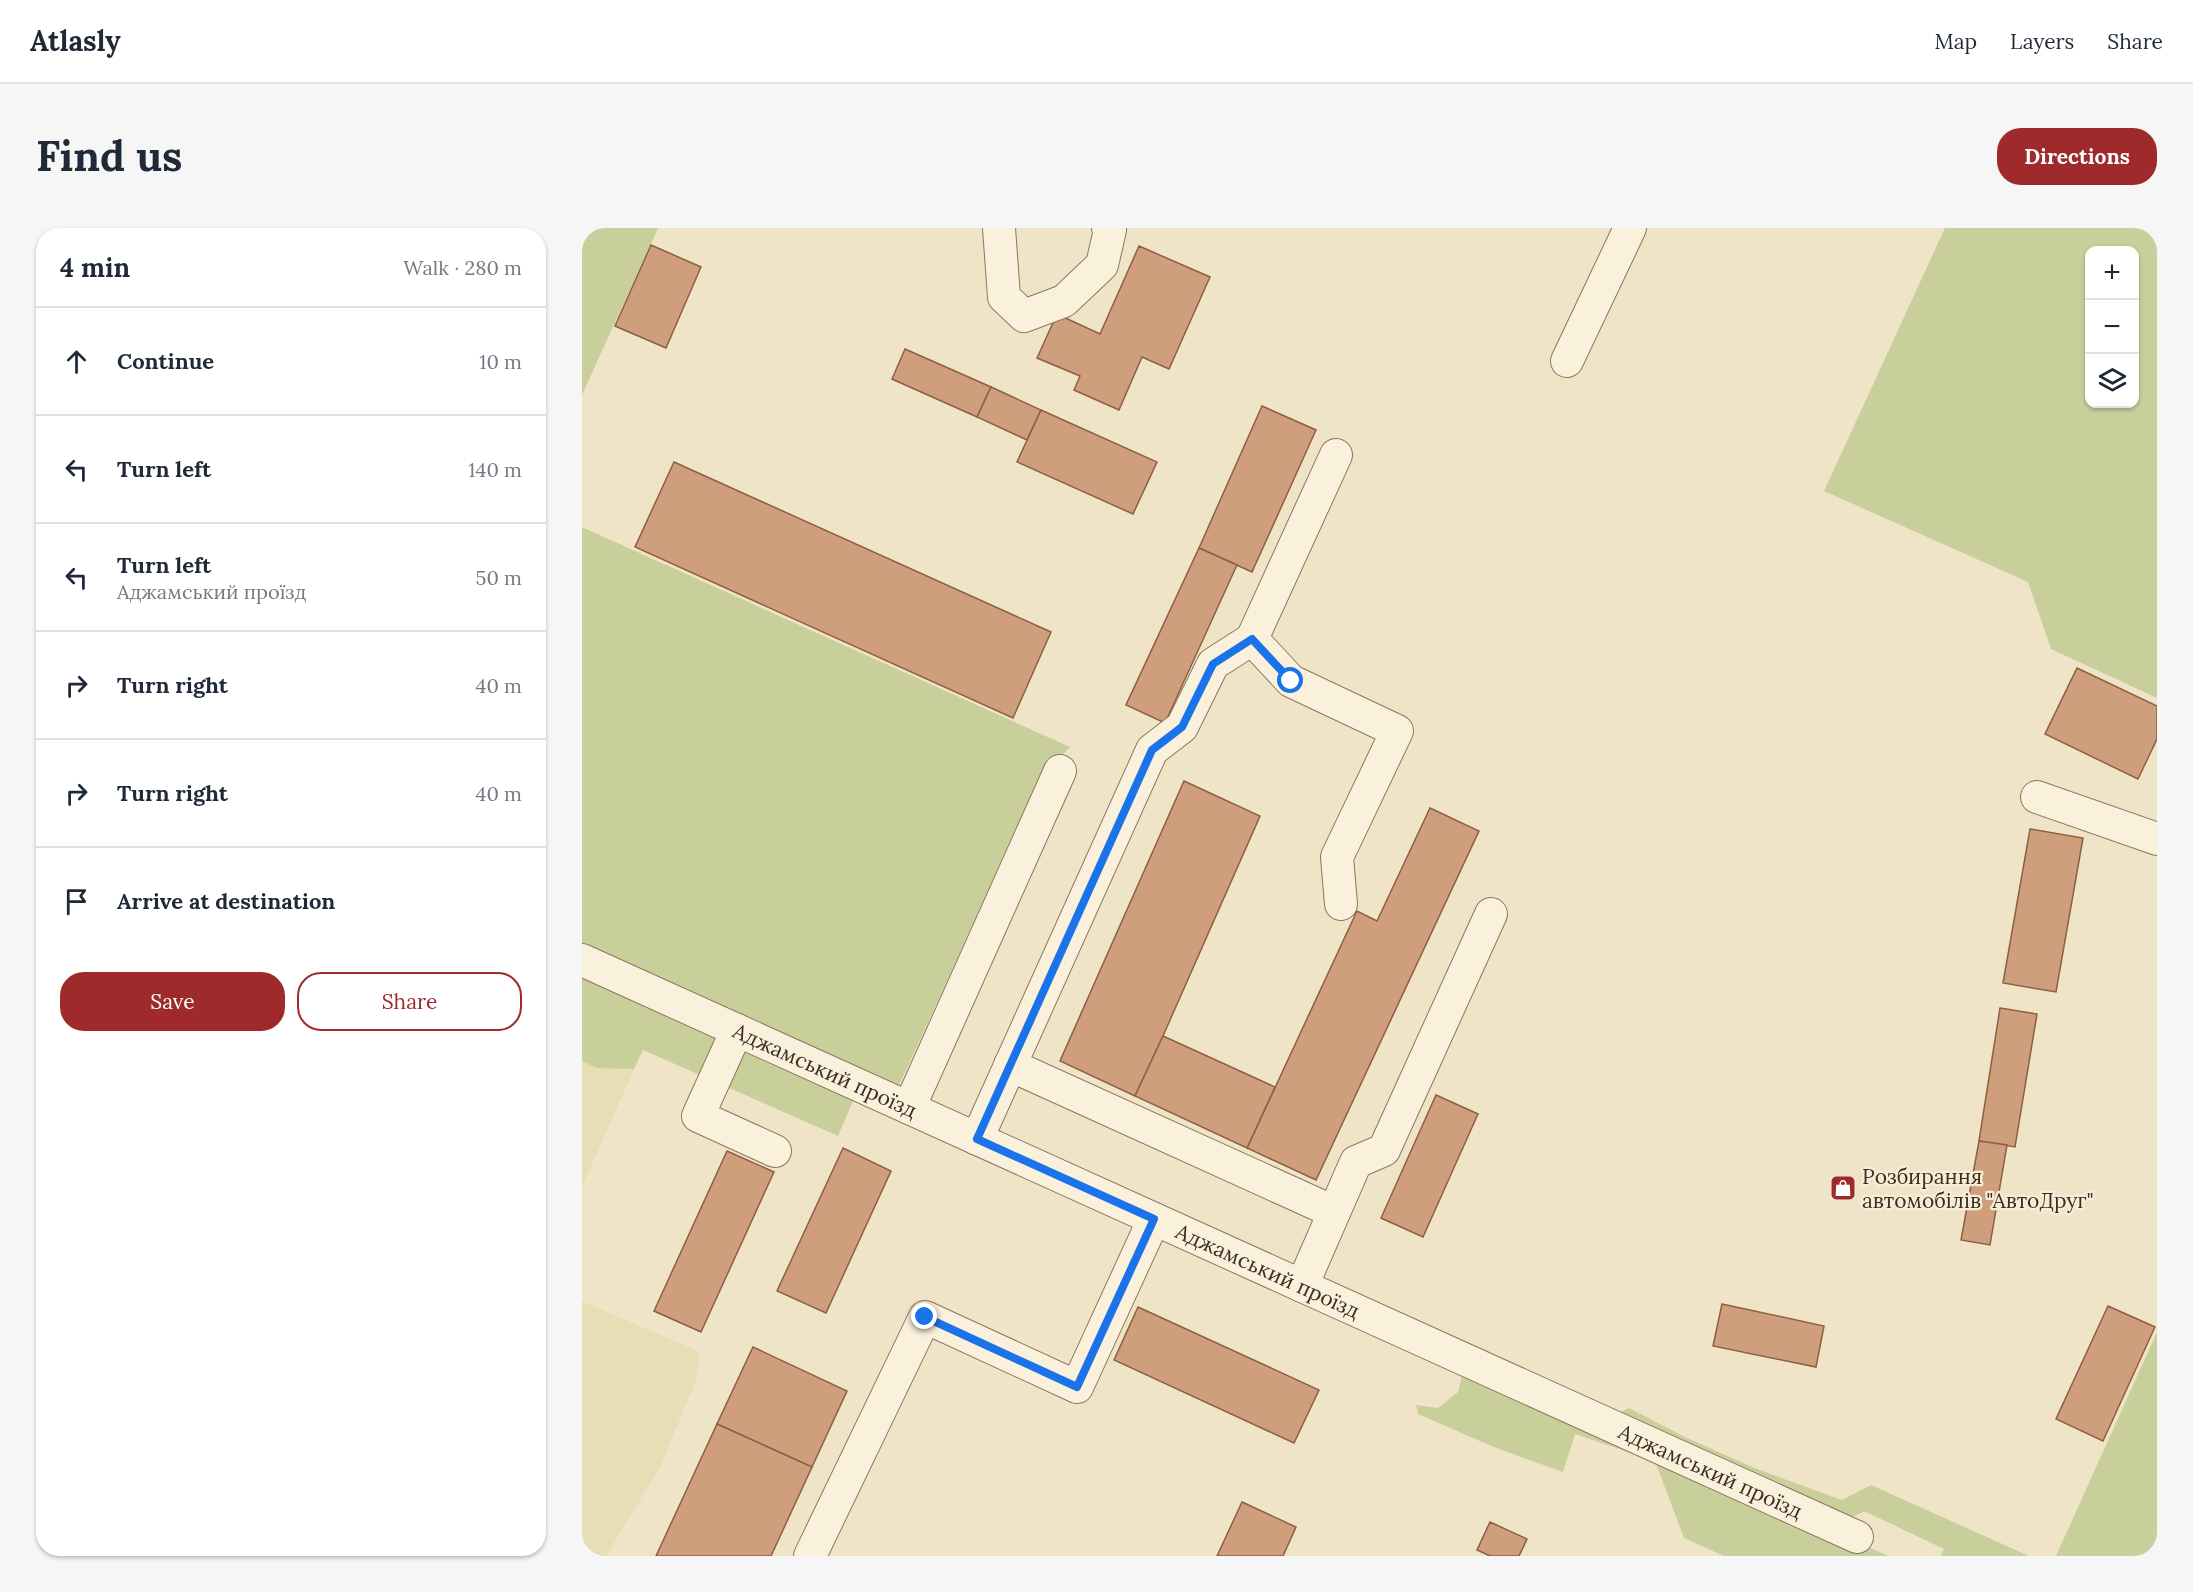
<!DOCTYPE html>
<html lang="en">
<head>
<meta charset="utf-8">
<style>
	:root { --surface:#fff; --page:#f6f6f7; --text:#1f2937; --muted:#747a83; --line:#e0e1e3; --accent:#9e2a2b }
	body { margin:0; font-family:Lora,serif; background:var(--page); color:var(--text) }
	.controls { position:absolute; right:18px; top:18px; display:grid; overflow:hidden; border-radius:12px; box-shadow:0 2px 4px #0004 }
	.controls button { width:54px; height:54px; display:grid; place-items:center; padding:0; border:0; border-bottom:2px solid var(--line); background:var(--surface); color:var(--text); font:30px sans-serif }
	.stop { position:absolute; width:18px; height:18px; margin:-14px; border:4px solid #1a73e8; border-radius:50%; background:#fff }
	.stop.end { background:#1a73e8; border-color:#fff; box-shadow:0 2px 6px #0008 }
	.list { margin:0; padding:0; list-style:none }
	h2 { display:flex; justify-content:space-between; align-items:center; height:78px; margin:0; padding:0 24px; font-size:26px }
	h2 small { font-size:20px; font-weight:400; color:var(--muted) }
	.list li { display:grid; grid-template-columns:39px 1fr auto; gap:18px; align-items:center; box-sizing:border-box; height:108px; padding:0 24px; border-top:2px solid var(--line) }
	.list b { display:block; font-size:22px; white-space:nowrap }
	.list p { margin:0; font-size:20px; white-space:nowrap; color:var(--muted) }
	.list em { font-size:20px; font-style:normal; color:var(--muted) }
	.actions { display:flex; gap:12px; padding:18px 24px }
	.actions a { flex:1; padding:14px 0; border:2px solid var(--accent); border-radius:24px; text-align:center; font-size:21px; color:var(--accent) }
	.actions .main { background:var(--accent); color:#fff }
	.icon { flex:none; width:33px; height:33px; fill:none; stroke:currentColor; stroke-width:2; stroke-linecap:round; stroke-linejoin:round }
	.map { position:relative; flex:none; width:1575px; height:1328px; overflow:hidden; border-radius:24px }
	header { display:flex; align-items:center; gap:36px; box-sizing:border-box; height:84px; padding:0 30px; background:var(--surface); border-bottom:2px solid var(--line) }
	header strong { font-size:28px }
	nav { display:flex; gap:33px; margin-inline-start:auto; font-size:21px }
	.intro { display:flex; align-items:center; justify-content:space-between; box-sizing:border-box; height:144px; padding:0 36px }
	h1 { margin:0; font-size:42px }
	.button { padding:15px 27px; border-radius:24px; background:var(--accent); color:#fff; font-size:21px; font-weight:700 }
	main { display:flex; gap:36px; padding:0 36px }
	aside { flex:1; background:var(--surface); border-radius:24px; box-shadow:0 2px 4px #0004 }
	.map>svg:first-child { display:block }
	.farmland { fill:#e6deb5 }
	.green { fill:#c9cf9b; fill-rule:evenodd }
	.building { fill:#cf9f7d; stroke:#8d5f41; stroke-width:1.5 }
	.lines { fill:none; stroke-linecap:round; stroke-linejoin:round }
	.minor-casing { stroke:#8d765c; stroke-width:34 }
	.minor { stroke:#faf1dc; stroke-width:32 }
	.route { stroke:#1a73e8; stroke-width:8 }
	.labels { text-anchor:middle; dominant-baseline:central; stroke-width:4.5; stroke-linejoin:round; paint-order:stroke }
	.street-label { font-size:21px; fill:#3d2e20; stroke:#f7eed8 }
	.poi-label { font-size:21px; fill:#3d2e20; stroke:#f7eed8; text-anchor:start }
</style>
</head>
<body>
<header>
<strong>Atlasly</strong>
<nav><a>Map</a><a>Layers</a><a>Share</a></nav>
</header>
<div class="intro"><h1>Find us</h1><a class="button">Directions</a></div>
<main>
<aside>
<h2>4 min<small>Walk · 280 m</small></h2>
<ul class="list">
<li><svg class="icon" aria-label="ahead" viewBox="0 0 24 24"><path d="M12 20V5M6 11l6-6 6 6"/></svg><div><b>Continue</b></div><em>10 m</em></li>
<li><svg class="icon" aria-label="left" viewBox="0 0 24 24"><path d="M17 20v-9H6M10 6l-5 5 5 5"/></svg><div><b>Turn left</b></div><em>140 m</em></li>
<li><svg class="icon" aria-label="left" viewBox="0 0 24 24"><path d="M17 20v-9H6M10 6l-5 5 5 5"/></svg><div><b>Turn left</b><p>Аджамський проїзд</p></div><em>50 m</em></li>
<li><svg class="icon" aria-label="right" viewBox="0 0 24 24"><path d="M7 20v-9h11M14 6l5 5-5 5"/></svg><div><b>Turn right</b></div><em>40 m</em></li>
<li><svg class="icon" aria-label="right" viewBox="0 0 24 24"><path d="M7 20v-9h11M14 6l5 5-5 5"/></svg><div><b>Turn right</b></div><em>40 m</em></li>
<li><svg class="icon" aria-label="arrive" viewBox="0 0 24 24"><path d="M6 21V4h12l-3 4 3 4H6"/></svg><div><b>Arrive at destination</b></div></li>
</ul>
<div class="actions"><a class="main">Save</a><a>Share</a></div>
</aside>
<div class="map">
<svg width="1575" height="1328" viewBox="0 0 1575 1328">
	<rect width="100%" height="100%" fill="#f0e4c8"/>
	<g class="farmland">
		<polygon points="0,833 15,840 52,841 0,959"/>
		<polygon points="0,1073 118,1124 113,1155 78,1239 24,1328 0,1328"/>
	</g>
	<g class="green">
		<polygon points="0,0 76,0 0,167"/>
		<path d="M1363 0H1575V470L1469 421 1446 354 1242 263ZM1508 22H1552V176H1508Z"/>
		<polygon points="0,299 488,519 458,551 314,864 0,720"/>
		<polygon points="0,745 274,866 256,908 61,822 52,841 15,840 0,833"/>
		<polygon points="1575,1104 1575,1328 1474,1328"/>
		<polygon points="881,1144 1307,1328 1142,1328 1102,1310 1073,1233 993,1206 981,1244 914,1220 836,1186 834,1177 856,1180 876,1164"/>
		<polygon points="1047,1180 1103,1209 1175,1241 1260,1272 1289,1257 1447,1328 1359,1328 1362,1321 1282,1283 1268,1291 1029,1189"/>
	</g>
	<g class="building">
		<polygon points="69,17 119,39 84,120 33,98"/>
		<polygon points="557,18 628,49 587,141 560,129 537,182 492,162 498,148 455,130 475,86 518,106"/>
		<polygon points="323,121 409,159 395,189 310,151"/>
		<polygon points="409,159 459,182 445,212 395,189"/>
		<polygon points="680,178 734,202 670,344 617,320"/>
		<polygon points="459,182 575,234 551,286 435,234"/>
		<polygon points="92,234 469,404 431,490 53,319"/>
		<polygon points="617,320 655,337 583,495 544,477"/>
		<polygon points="1495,440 1575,478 1575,511 1556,551 1463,506"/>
		<polygon points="602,553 678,588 581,808 553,868 478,833"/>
		<polygon points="848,580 897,603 734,952 665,920 775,683 795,693"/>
		<polygon points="1448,601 1501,610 1474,764 1421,755"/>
		<polygon points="1418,780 1455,786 1433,919 1397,913"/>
		<polygon points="581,808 693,859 665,920 553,868"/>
		<polygon points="854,867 896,886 841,1009 799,990"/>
		<polygon points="1397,913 1425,917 1408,1017 1379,1012"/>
		<polygon points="261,920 309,943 244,1085 195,1063"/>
		<polygon points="145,923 192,944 119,1104 72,1083"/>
		<polygon points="1140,1076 1242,1098 1234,1139 1131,1118"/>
		<polygon points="1526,1078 1573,1099 1521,1213 1474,1191"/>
		<polygon points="556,1079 737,1162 712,1215 532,1132"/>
		<polygon points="171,1119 265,1163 230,1239 135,1196"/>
		<polygon points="135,1196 230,1239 189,1328 74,1328"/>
		<polygon points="660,1274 714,1299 701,1328 635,1328"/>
		<polygon points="908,1294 945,1311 937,1328 908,1328 895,1322"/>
	</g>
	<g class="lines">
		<g class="minor-casing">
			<g id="minor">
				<polyline points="417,0 422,69 442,88 482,73 520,37 528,2 526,0"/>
				<polyline points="985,133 1048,0"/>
				<polyline points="670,411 709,453 815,503 755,629 759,676"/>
				<polyline points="1455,569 1575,611"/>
				<path id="s1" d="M0 732 1275 1309"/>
				<polyline points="155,802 116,888 193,923"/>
				<polyline points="428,837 752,984"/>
				<polyline points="327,880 478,543"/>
				<polyline points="395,911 570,522 600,499 631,436 670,411 754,227"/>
				<polyline points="720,1058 774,934 802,922 909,686"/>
				<polyline points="228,1328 343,1089 495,1159 572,991"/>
			</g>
		</g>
		<use href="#minor" class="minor"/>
	</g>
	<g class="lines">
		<polyline class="route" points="343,1089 495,1159 572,991 395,911 570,522 600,499 631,436 670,411 709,453"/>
	</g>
	<defs>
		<g id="shop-square" transform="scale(1.35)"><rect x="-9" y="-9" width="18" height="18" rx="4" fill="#9e2a2b" stroke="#f7eed8"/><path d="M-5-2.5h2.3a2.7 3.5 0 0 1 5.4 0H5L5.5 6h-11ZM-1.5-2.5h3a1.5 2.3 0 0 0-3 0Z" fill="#fff"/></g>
	</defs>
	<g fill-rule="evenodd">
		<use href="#shop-square" x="1261" y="960"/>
	</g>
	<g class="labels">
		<g class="street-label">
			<text stroke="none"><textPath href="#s1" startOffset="267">Аджамський проїзд</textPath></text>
			<text stroke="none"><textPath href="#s1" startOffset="753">Аджамський проїзд</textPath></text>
			<text stroke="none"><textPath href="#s1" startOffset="1239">Аджамський проїзд</textPath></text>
		</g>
		<g class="poi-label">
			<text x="1280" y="948">Розбирання<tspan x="1280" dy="24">автомобілів "АвтоДруг"</tspan></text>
		</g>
	</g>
</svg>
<div class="controls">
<button>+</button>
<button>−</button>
<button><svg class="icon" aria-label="layers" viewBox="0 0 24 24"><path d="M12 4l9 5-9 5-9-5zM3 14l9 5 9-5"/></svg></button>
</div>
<div class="stop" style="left:709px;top:453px"></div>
<div class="stop end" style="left:343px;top:1089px"></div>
</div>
</main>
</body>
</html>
